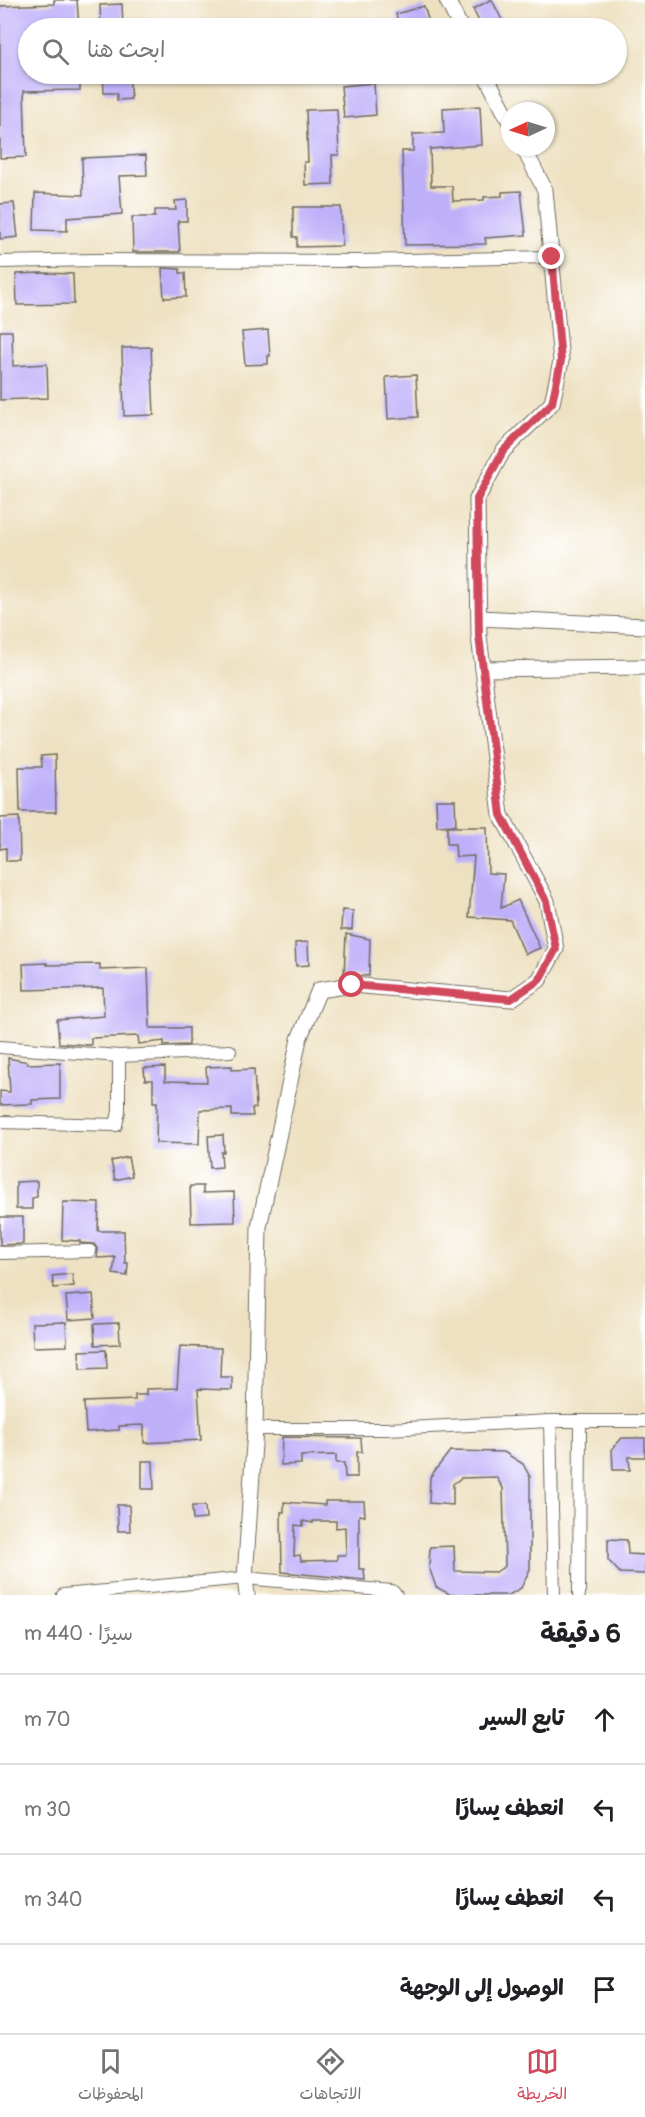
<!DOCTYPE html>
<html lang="ar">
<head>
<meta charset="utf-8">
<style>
	:root { --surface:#fff; --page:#f6f6f6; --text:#202124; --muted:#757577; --line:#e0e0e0; --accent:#d1495b }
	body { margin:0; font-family:Pangolin,"Playpen Sans Arabic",sans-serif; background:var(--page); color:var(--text); direction:rtl }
	.compass { position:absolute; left:501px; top:102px; width:54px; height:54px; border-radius:50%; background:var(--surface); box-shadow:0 2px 4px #0004; rotate:266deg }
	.stop { position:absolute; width:18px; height:18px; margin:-14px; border:4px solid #d1495b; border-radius:50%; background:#fff }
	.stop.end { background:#d1495b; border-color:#fff; box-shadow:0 2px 6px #0008 }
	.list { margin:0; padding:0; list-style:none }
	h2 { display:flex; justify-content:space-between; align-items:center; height:78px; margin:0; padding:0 24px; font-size:26px }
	h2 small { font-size:20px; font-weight:400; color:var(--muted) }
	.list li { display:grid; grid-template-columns:39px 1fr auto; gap:18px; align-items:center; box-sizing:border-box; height:90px; padding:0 24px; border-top:2px solid var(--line) }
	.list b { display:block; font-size:22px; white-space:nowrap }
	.list em { font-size:20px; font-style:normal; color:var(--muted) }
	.icon { flex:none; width:33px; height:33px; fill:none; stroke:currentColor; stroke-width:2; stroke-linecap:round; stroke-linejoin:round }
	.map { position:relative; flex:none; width:645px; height:1595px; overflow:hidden; direction:ltr }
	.search { position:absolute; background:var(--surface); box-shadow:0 2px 4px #0004; left:18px; right:18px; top:18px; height:66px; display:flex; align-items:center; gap:15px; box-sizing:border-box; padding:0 21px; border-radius:33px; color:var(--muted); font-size:22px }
	.sheet { height:438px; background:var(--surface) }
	nav { display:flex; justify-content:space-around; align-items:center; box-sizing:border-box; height:84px; border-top:2px solid var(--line); background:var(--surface); font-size:16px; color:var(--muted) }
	nav a { display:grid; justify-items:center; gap:3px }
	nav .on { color:var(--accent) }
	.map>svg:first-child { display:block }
	.building { fill:#beaff9; fill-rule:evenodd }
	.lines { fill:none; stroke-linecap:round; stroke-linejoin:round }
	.minor-casing { stroke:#6f6b60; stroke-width:14 }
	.tertiary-casing { stroke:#6f6b60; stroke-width:17 }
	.minor { stroke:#fff; stroke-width:12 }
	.tertiary { stroke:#fff; stroke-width:15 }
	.route { stroke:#d1495b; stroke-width:8 }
</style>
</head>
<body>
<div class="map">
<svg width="645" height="1595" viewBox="0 0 645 1595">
	<rect width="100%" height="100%" fill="#fff"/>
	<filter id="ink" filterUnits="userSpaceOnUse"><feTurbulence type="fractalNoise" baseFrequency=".0167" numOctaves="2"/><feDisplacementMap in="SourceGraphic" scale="12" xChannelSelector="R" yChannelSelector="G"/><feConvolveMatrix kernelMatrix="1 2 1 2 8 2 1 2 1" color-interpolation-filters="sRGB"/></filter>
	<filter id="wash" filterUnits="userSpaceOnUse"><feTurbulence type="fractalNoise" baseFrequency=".008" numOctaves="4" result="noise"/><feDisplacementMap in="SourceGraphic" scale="24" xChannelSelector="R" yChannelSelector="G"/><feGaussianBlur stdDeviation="1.35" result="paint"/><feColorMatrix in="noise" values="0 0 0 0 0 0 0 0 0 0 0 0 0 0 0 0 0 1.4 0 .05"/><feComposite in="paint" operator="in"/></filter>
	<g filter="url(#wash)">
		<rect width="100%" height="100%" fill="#eee1c1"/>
		<g id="blocks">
			<g class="building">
				<polygon points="54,0 77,0 79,28 28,28 28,74 80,74 80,90 24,91 26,157 0,158 0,6 54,4"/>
				<polygon points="490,0 492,0 506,28 482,28 473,9"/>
				<polygon points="122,4 123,28 101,28 100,5"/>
				<polygon points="424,6 430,26 423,28 400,28 396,14"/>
				<polygon points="103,74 129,74 131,99 117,100 117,93 104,93"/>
				<polygon points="374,83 376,115 344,118 341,86"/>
				<polygon points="480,106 482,145 430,149 431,186 452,186 453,201 484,200 484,197 502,196 502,192 521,191 526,235 485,238 486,244 405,245 402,151 413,151 413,134 444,133 443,108"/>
				<polygon points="337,109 339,155 332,155 333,184 305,185 304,162 308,162 306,110"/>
				<polygon points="146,155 147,175 119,176 122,214 67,218 67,231 34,230 35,193 83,195 82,158"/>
				<polygon points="187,200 187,221 178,221 180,252 133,252 132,217 155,217 155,210 176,210 175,201"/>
				<polygon points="14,203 18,237 0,239 0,204"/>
				<polygon points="293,207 341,207 342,246 297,247 297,237 293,237"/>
				<polygon points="162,268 180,269 180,273 185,273 186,297 164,298"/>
				<polygon points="42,273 73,274 74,304 17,305 16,274"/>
				<polygon points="268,330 270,356 268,356 268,364 245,365 242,332"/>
				<polygon points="0,331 12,331 13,366 47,364 48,398 0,400"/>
				<polygon points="151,347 154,415 124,416 122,348"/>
				<polygon points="416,375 418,417 388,419 386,377"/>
				<polygon points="55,755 56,812 20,812 19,767 42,767 41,756"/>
				<polygon points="436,800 455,800 456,825 437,826"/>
				<polygon points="19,817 20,861 6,861 6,848 0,849 0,818"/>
				<polygon points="447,827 487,827 488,873 504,874 501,908 518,900 540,948 525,954 510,920 469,917 474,856 456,857 455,844 447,844"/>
				<polygon points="342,910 353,911 352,930 341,930"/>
				<polygon points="346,934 370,939 369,976 344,975"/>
				<polygon points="308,942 309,965 296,966 295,943"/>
				<polygon points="47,963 47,965 100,964 100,970 148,968 150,1028 189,1028 189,1045 164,1046 164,1041 139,1044 138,1036 91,1038 91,1045 88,1045 59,1043 57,1020 104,1016 103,988 24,990 23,964"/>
				<polygon points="8,1058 28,1062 27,1064 60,1063 60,1099 32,1100 32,1104 0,1105 0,1091 10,1092"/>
				<polygon points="232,1066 232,1070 254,1069 256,1108 252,1108 253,1116 232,1116 232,1109 200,1110 199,1144 156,1143 157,1102 153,1102 153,1080 145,1080 144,1068 165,1067 165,1081 207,1082 206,1067"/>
				<polygon points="223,1135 224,1152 221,1152 222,1167 210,1168 208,1136"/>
				<polygon points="128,1157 132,1176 115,1180 111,1161"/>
				<polygon points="37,1181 37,1197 32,1198 32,1209 16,1209 16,1182"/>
				<polygon points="190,1186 203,1186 203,1193 234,1192 235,1222 191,1223"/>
				<polygon points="63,1202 99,1203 98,1231 124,1231 125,1263 128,1263 127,1276 113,1274 115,1257 97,1258 98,1250 94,1244 80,1243 80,1241 62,1240"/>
				<polygon points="0,1217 23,1217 23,1244 0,1245"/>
				<polygon points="72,1274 74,1286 54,1288 52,1276"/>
				<polygon points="93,1294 95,1318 68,1320 66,1296"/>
				<polygon points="66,1322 67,1346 33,1347 32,1323"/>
				<polygon points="119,1323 120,1344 95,1345 94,1324"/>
				<polygon points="180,1346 221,1348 220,1377 232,1377 232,1390 198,1389 201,1440 144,1443 144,1425 119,1426 119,1430 86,1432 84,1402 135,1400 135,1395 146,1395 146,1389 177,1388"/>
				<polygon points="106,1350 107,1368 80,1369 79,1351"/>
				<polygon points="282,1437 361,1438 362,1452 357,1452 357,1477 345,1477 344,1463 336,1463 336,1455 301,1456 301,1464 281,1465"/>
				<polygon points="622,1438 645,1438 645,1457 629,1457 630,1470 613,1470 612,1449"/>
				<polygon points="450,1451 504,1452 523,1464 530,1477 530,1569 521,1588 509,1595 451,1595 436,1587 429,1567 430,1547 454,1546 455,1571 496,1572 505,1566 503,1488 496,1477 461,1478 453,1484 453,1505 429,1503 430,1477"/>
				<polygon points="142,1461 153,1461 154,1489 142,1489"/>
				<path d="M325 1501H364L365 1516 359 1515V1569H364L365 1580 282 1572 281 1512H284V1502L325 1505ZM303 1521 313 1523V1521H336V1528L345 1527 346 1555H337V1560L301 1561 300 1555 294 1556 295 1525 303 1526Z"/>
				<polygon points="117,1505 129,1505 130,1531 118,1531"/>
				<polygon points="192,1506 205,1506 206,1519 193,1520"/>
				<polygon points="608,1539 627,1540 628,1554 645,1555 645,1574 620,1573 608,1560"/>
			</g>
		</g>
	</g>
	<g filter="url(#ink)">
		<use href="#blocks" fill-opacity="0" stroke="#6f6b60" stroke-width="1.5"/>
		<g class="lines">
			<g class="minor-casing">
				<g id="minor">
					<polyline points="0,262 96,260 359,261 552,257"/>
					<polyline points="0,1047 119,1056 230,1051"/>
					<polyline points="0,1122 116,1125 119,1111 119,1056"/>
					<polyline points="0,1253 90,1251"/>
					<polyline points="550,1421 554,1595"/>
					<polyline points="255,1429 387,1429 550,1421 645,1421"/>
					<polyline points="63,1595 245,1578 392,1591 396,1595"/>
					<polyline points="579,1595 580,1421"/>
				</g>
			</g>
			<g class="tertiary-casing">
				<g id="tertiary">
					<polyline points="447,0 461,28"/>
					<polyline points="485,74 510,122"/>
					<polyline points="479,618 645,626"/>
					<polyline points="483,669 645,667"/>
					<polyline points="247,1595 245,1578 255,1429 259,1227 299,1039 319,990 352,985 511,999 539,980 556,949 547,901 501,815 479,636 477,499 503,451 552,403 561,361 545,190 523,147"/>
				</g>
			</g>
			<use href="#minor" class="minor"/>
			<use href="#tertiary" class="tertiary"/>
		</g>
	</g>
	<g class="lines" filter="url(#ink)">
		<polyline class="route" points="352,985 511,999 539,980 556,949 546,901 501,815 479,636 477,499 503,451 552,403 561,361 552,257"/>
	</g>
</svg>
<svg class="compass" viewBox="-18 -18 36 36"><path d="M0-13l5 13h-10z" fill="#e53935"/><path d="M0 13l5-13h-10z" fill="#757577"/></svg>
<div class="stop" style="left:352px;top:985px"></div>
<div class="stop end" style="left:552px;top:257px"></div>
<div class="search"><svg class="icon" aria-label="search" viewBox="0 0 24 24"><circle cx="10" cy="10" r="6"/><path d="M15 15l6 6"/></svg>ابحث هنا</div>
</div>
<section class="sheet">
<h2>6 دقيقة<small>سيرًا · 440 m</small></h2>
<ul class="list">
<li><svg class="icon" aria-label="ahead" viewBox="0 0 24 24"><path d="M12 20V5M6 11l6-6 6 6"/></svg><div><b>تابع السير</b></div><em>70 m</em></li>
<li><svg class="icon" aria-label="left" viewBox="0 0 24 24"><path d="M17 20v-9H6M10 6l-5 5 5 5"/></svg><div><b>انعطف يسارًا</b></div><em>30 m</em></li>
<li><svg class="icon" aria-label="left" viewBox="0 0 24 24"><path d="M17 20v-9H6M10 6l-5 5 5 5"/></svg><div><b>انعطف يسارًا</b></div><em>340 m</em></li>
<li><svg class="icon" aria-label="arrive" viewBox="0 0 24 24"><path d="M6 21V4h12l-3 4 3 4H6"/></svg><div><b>الوصول إلى الوجهة</b></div></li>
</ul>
</section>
<nav>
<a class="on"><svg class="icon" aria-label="map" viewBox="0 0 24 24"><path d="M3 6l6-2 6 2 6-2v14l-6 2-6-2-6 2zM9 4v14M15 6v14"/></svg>الخريطة</a>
<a><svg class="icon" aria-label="directions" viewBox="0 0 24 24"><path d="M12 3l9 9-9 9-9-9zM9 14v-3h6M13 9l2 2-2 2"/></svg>الاتجاهات</a>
<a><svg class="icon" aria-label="saved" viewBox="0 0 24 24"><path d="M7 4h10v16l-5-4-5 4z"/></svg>المحفوظات</a>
</nav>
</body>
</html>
